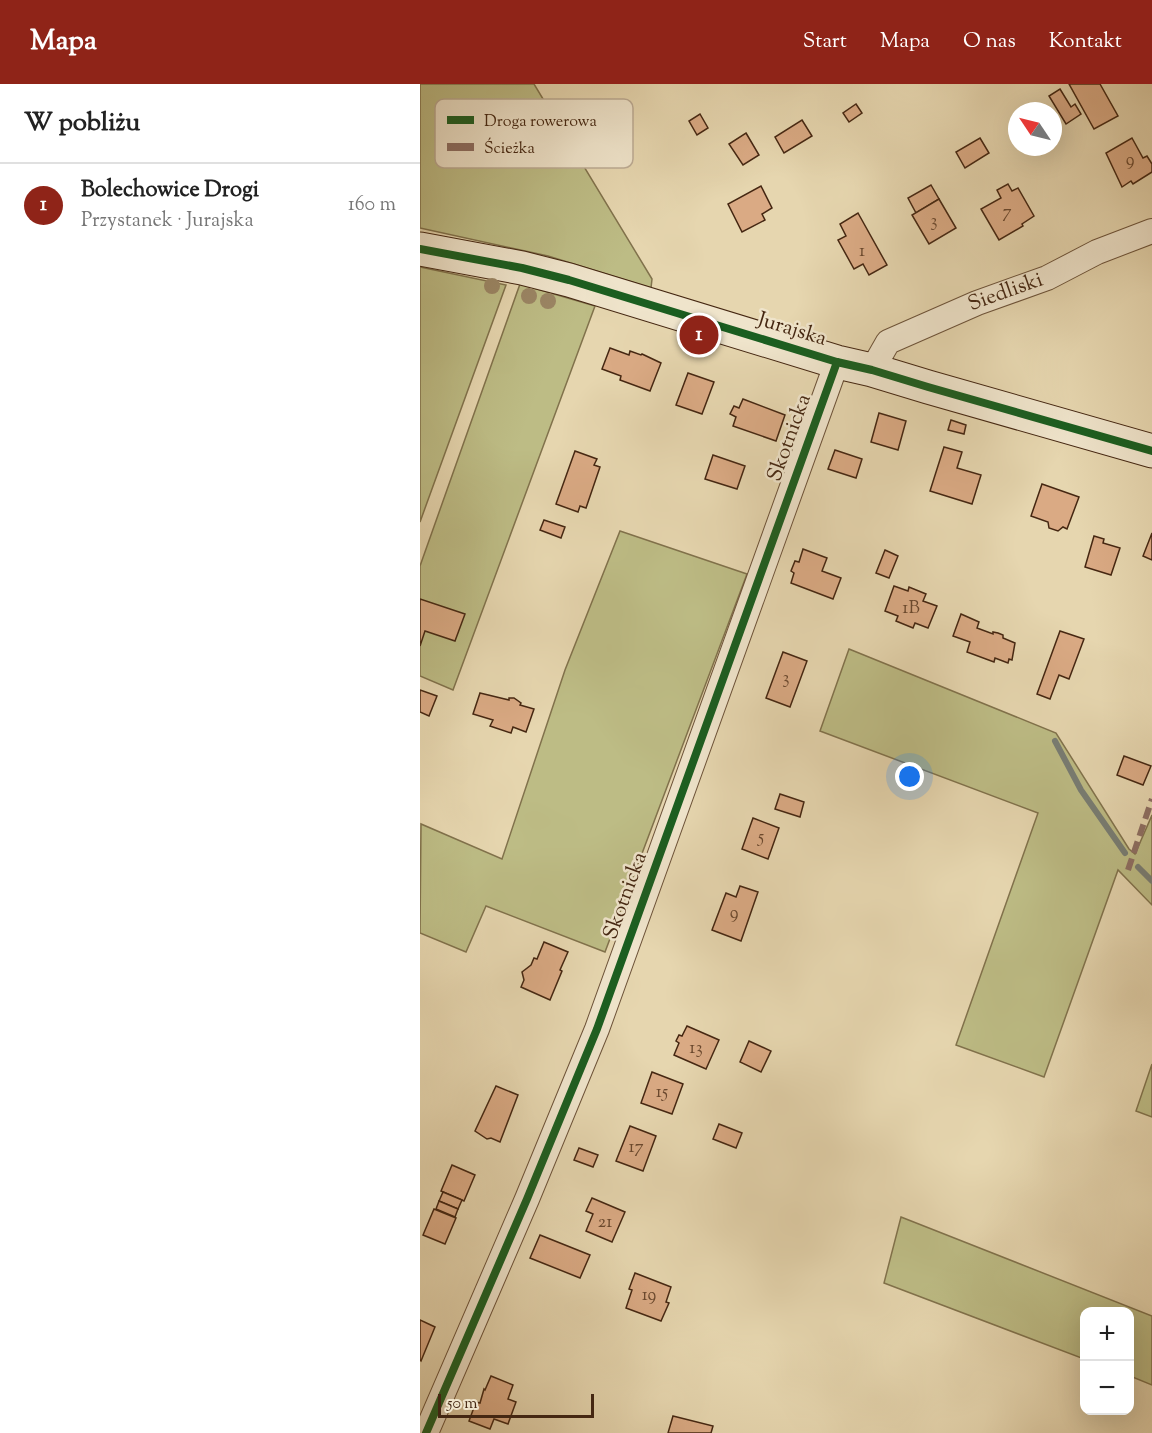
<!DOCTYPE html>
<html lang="pl">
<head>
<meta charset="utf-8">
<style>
	:root { --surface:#fff; --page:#f6f6f6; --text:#222; --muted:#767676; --line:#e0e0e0; --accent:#8f2418 }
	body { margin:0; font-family:"Sorts Mill Goudy",serif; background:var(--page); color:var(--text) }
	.controls { position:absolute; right:18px; bottom:18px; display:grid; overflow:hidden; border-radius:12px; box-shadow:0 6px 24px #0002 }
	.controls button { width:54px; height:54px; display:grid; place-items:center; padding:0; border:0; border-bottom:2px solid var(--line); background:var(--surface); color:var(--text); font:30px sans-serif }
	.compass { position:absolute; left:588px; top:18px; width:54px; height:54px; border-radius:50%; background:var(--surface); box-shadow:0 6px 24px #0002; rotate:305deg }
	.scale { position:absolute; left:18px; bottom:15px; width:156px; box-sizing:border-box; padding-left:6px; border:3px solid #452712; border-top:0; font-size:16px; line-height:21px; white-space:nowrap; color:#452712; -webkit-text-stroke:4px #efe4cb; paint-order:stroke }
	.you { position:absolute; left:490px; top:693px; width:21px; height:21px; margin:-15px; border:4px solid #fff; border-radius:50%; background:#1a73e8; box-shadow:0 0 0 9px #1a73e833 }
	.badge { display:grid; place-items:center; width:39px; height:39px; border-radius:50%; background:var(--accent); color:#fff; font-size:20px; font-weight:700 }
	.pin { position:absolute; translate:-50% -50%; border:3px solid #fff; box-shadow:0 2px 6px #0006 }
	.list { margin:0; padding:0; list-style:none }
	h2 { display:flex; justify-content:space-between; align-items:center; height:78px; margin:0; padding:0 24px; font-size:26px }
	h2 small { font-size:20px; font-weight:400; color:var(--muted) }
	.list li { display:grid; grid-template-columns:39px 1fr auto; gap:18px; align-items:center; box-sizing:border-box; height:84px; padding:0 24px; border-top:2px solid var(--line) }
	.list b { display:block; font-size:22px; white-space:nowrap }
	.list p { margin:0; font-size:20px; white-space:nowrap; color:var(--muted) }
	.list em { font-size:20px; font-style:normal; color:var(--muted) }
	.map { position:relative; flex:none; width:732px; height:1349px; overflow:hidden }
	header { display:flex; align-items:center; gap:36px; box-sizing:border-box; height:84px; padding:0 30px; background:var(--accent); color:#fff }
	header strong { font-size:28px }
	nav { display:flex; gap:33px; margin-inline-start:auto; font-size:21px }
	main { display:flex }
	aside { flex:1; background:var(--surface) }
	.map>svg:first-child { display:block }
	.green { fill:#bdbc85; stroke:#81724c; stroke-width:1.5 }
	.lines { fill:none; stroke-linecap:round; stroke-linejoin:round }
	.stream { stroke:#787d74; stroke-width:6 }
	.building { fill:#daaa84; stroke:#452712; stroke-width:1.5 }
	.street-casing { stroke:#6d5339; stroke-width:26 }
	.secondary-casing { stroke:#452712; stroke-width:35 }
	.street { stroke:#efe4cb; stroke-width:24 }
	.secondary { stroke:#efe4cb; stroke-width:33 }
	.quiet { stroke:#8d6e63; stroke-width:6; stroke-dasharray:12 6; stroke-linecap:butt }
	.cycleway-casing { stroke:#efe4cb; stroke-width:11 }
	.cycleway { stroke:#1b5e20; stroke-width:8 }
	.tree { fill:#9b8665 }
	.labels { text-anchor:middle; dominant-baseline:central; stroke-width:5; stroke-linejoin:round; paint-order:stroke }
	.number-label { font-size:18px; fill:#6a482e }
	.street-label { font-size:21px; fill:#452712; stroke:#efe4cb }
	.key { fill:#efe4cb; stroke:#bcab94; stroke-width:1.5 }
	.key-label { font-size:16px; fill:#452712 }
</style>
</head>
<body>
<header>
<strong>Mapa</strong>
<nav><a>Start</a><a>Mapa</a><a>O nas</a><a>Kontakt</a></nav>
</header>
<main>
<aside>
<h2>W pobliżu<small></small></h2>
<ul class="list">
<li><span class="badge">1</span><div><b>Bolechowice Drogi</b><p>Przystanek · Jurajska</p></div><em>160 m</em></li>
</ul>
</aside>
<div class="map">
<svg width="732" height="1349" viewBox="0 0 732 1349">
	<rect width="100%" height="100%" fill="#e6d6af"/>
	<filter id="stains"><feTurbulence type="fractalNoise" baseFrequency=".00333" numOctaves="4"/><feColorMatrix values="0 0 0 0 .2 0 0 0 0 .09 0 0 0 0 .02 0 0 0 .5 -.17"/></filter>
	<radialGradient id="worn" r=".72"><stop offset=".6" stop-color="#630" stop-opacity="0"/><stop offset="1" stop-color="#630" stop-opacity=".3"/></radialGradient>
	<g class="green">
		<polygon points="0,0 114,0 232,195 231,204 128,172 0,144"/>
		<polygon points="0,183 86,201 0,438"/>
		<polygon points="100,200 175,222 33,606 0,592 0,482"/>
		<polygon points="200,447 327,490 185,868 66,822 46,868 0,849 1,740 82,775 145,586"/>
		<polygon points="429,565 636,649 709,765 715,770 732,731 732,821 698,786 624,993 536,961 618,729 400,647"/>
		<polygon points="732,980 732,1033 716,1027"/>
		<polygon points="481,1133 732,1232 732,1301 710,1292 710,1228 664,1228 664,1275 464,1199"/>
	</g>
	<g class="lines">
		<g class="stream">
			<polyline points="635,657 661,706 705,769"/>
			<polyline points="718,783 732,797"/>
		</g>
	</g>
	<g class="building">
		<polygon points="649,0 680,0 698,32 674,45"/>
		<polygon points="640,5 651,23 655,20 661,30 646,40 629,12"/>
		<polygon points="436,20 442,29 429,38 423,29"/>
		<polygon points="280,30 288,44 277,51 269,37"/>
		<polygon points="382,36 392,52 364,69 355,53"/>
		<polygon points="326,49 339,71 323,81 309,60"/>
		<polygon points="560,54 569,69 545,84 536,68"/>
		<polygon points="712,54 723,74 727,72 732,80 732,88 713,100 711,97 702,103 686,69"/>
		<polygon points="588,100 592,107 598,104 614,132 602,140 603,142 579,156 561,125 581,114 577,106"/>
		<polygon points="511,101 519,115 496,129 488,114"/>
		<polygon points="341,102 352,124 342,130 345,136 322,148 308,120"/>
		<polygon points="519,115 536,144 509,160 492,131"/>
		<polygon points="438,129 467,181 449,191 443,180 434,185 418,156 426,152 420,140"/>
		<polygon points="190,264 209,271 210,267 221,271 222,270 241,279 230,307 200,296 201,292 182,285"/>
		<polygon points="268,289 294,298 282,330 256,321"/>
		<polygon points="323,315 365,331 356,357 313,342 316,333 310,330 314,322 319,324"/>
		<polygon points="459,329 486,337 478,366 451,358"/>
		<polygon points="531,336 546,341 544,350 528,346"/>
		<polygon points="524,363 542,368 537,384 561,391 552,420 510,407"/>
		<polygon points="415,366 442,375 436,394 408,385"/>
		<polygon points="155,367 177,375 174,381 180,383 166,424 160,422 158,428 136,420"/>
		<polygon points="293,371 325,382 317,405 285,395"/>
		<polygon points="622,400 659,413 647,445 643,443 638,447 629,444 628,438 611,432"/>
		<polygon points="124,436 145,443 141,454 120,446"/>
		<polygon points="732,449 732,476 723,472"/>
		<polygon points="674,452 684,455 683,459 700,464 691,491 665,483"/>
		<polygon points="383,465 407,474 402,487 421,494 413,515 371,499 374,489 371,487 375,477 379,478"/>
		<polygon points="465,466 478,472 469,494 456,489"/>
		<polygon points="474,502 488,507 489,503 506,510 503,517 517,522 508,544 495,539 493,544 476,537 478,532 465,527"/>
		<polygon points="0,515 45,530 35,557 5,547 0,562"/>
		<polygon points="541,530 559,538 557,544 573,550 573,548 578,549 583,551 583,554 595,559 592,576 589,575 588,579 575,574 574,578 547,568 550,558 533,552"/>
		<polygon points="640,547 664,555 649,595 639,591 630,615 617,610"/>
		<polygon points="363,568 387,577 370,623 346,614"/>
		<polygon points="0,606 17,612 9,632 0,628"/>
		<polygon points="60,609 89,616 89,614 94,614 101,619 100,621 114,625 106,648 93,643 91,649 70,642 73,636 53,630"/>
		<polygon points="704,672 731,682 723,701 697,691"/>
		<polygon points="360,710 384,718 380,733 355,725"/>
		<polygon points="333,734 359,744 348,775 322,765"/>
		<polygon points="320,802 338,808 321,857 292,846 306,809 316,813"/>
		<polygon points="124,858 148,868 140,886 142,887 130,916 101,903 104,896 102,888 111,881 114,874 117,875"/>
		<polygon points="267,942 299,956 286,985 254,971 259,959 256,957 259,951 262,952"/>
		<polygon points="329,957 351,967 341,988 320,978"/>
		<polygon points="232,988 263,1000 252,1030 221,1019"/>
		<polygon points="76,1002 98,1011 80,1058 71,1054 67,1055 55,1047"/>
		<polygon points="299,1040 322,1049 316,1064 293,1055"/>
		<polygon points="210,1042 236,1052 223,1087 196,1077"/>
		<polygon points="159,1064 178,1071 173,1083 154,1076"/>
		<polygon points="32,1081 55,1091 44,1117 21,1107"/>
		<polygon points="23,1108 42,1116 38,1125 19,1117"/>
		<polygon points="172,1114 205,1128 192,1158 166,1147 173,1130 166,1127"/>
		<polygon points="19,1117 38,1125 35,1133 16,1125"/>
		<polygon points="14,1125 36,1134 25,1160 3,1151"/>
		<polygon points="120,1151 170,1171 160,1194 110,1174"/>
		<polygon points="215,1189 251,1203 246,1218 249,1219 241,1237 206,1224 212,1206 209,1205"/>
		<polygon points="0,1236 15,1243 1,1277 0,1276"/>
		<polygon points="71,1292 93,1301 88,1315 96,1318 88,1340 74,1335 70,1345 49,1337 56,1318 60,1319 64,1305 65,1306"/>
		<polygon points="253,1332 293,1342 291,1349 248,1349"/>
	</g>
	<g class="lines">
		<g class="street-casing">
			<g id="street">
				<path id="s1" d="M452 286 468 258 557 219 627 194 677 168 732 147"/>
				<polyline points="6,1349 107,1115 177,945 417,278"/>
			</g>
		</g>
		<g class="secondary-casing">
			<polyline id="secondary" points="0,165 102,184 149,196 417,278 452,286 508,303 732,367"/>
		</g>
		<use href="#street" class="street"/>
		<use href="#secondary" class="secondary"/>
		<polyline class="quiet" points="708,786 732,715"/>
		<g class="cycleway-casing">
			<g id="cycleway">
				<polyline points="0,165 102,184 149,196 417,278 452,286 508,303 732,367"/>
				<polyline points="6,1349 107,1115 177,945 417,278"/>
			</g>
		</g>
		<use href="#cycleway" class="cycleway"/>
	</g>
	<g class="tree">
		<circle cx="72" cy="202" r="8"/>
		<circle cx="109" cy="212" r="8"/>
		<circle cx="128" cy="217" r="8"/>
	</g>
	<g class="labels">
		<g class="number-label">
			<text x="710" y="77">9</text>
			<text x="587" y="129">7</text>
			<text x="514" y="138">3</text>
			<text x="442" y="168">1</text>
			<text x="491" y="525">1B</text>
			<text x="366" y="595">3</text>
			<text x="341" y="754">5</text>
			<text x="314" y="830">9</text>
			<text x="276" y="965">13</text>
			<text x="242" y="1009">15</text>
			<text x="216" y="1064">17</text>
			<text x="185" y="1139">21</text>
			<text x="229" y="1212">19</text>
		</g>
		<g class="street-label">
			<text stroke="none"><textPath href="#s1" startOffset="160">Siedliski</textPath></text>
			<text transform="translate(372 246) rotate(17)">Jurajska</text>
			<text transform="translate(370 354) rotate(-70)">Skotnicka</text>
			<text transform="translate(206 812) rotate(-70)">Skotnicka</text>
		</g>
	</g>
	<rect x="15" y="15" width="198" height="69" rx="9" class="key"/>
	<rect x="27" y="32" width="27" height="8" fill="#1b5e20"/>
	<rect x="27" y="59" width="27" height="8" fill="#8d6e63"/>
	<g class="key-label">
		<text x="64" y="42">Droga rowerowa</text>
		<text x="64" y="69">Ścieżka</text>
	</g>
	<rect width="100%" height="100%" filter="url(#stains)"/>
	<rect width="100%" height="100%" fill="url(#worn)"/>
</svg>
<div class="controls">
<button>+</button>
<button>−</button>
</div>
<svg class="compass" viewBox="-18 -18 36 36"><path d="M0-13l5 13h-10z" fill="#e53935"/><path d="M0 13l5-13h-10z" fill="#767676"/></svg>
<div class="scale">50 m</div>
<div class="you"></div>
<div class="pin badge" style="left:279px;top:251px">1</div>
</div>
</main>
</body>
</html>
